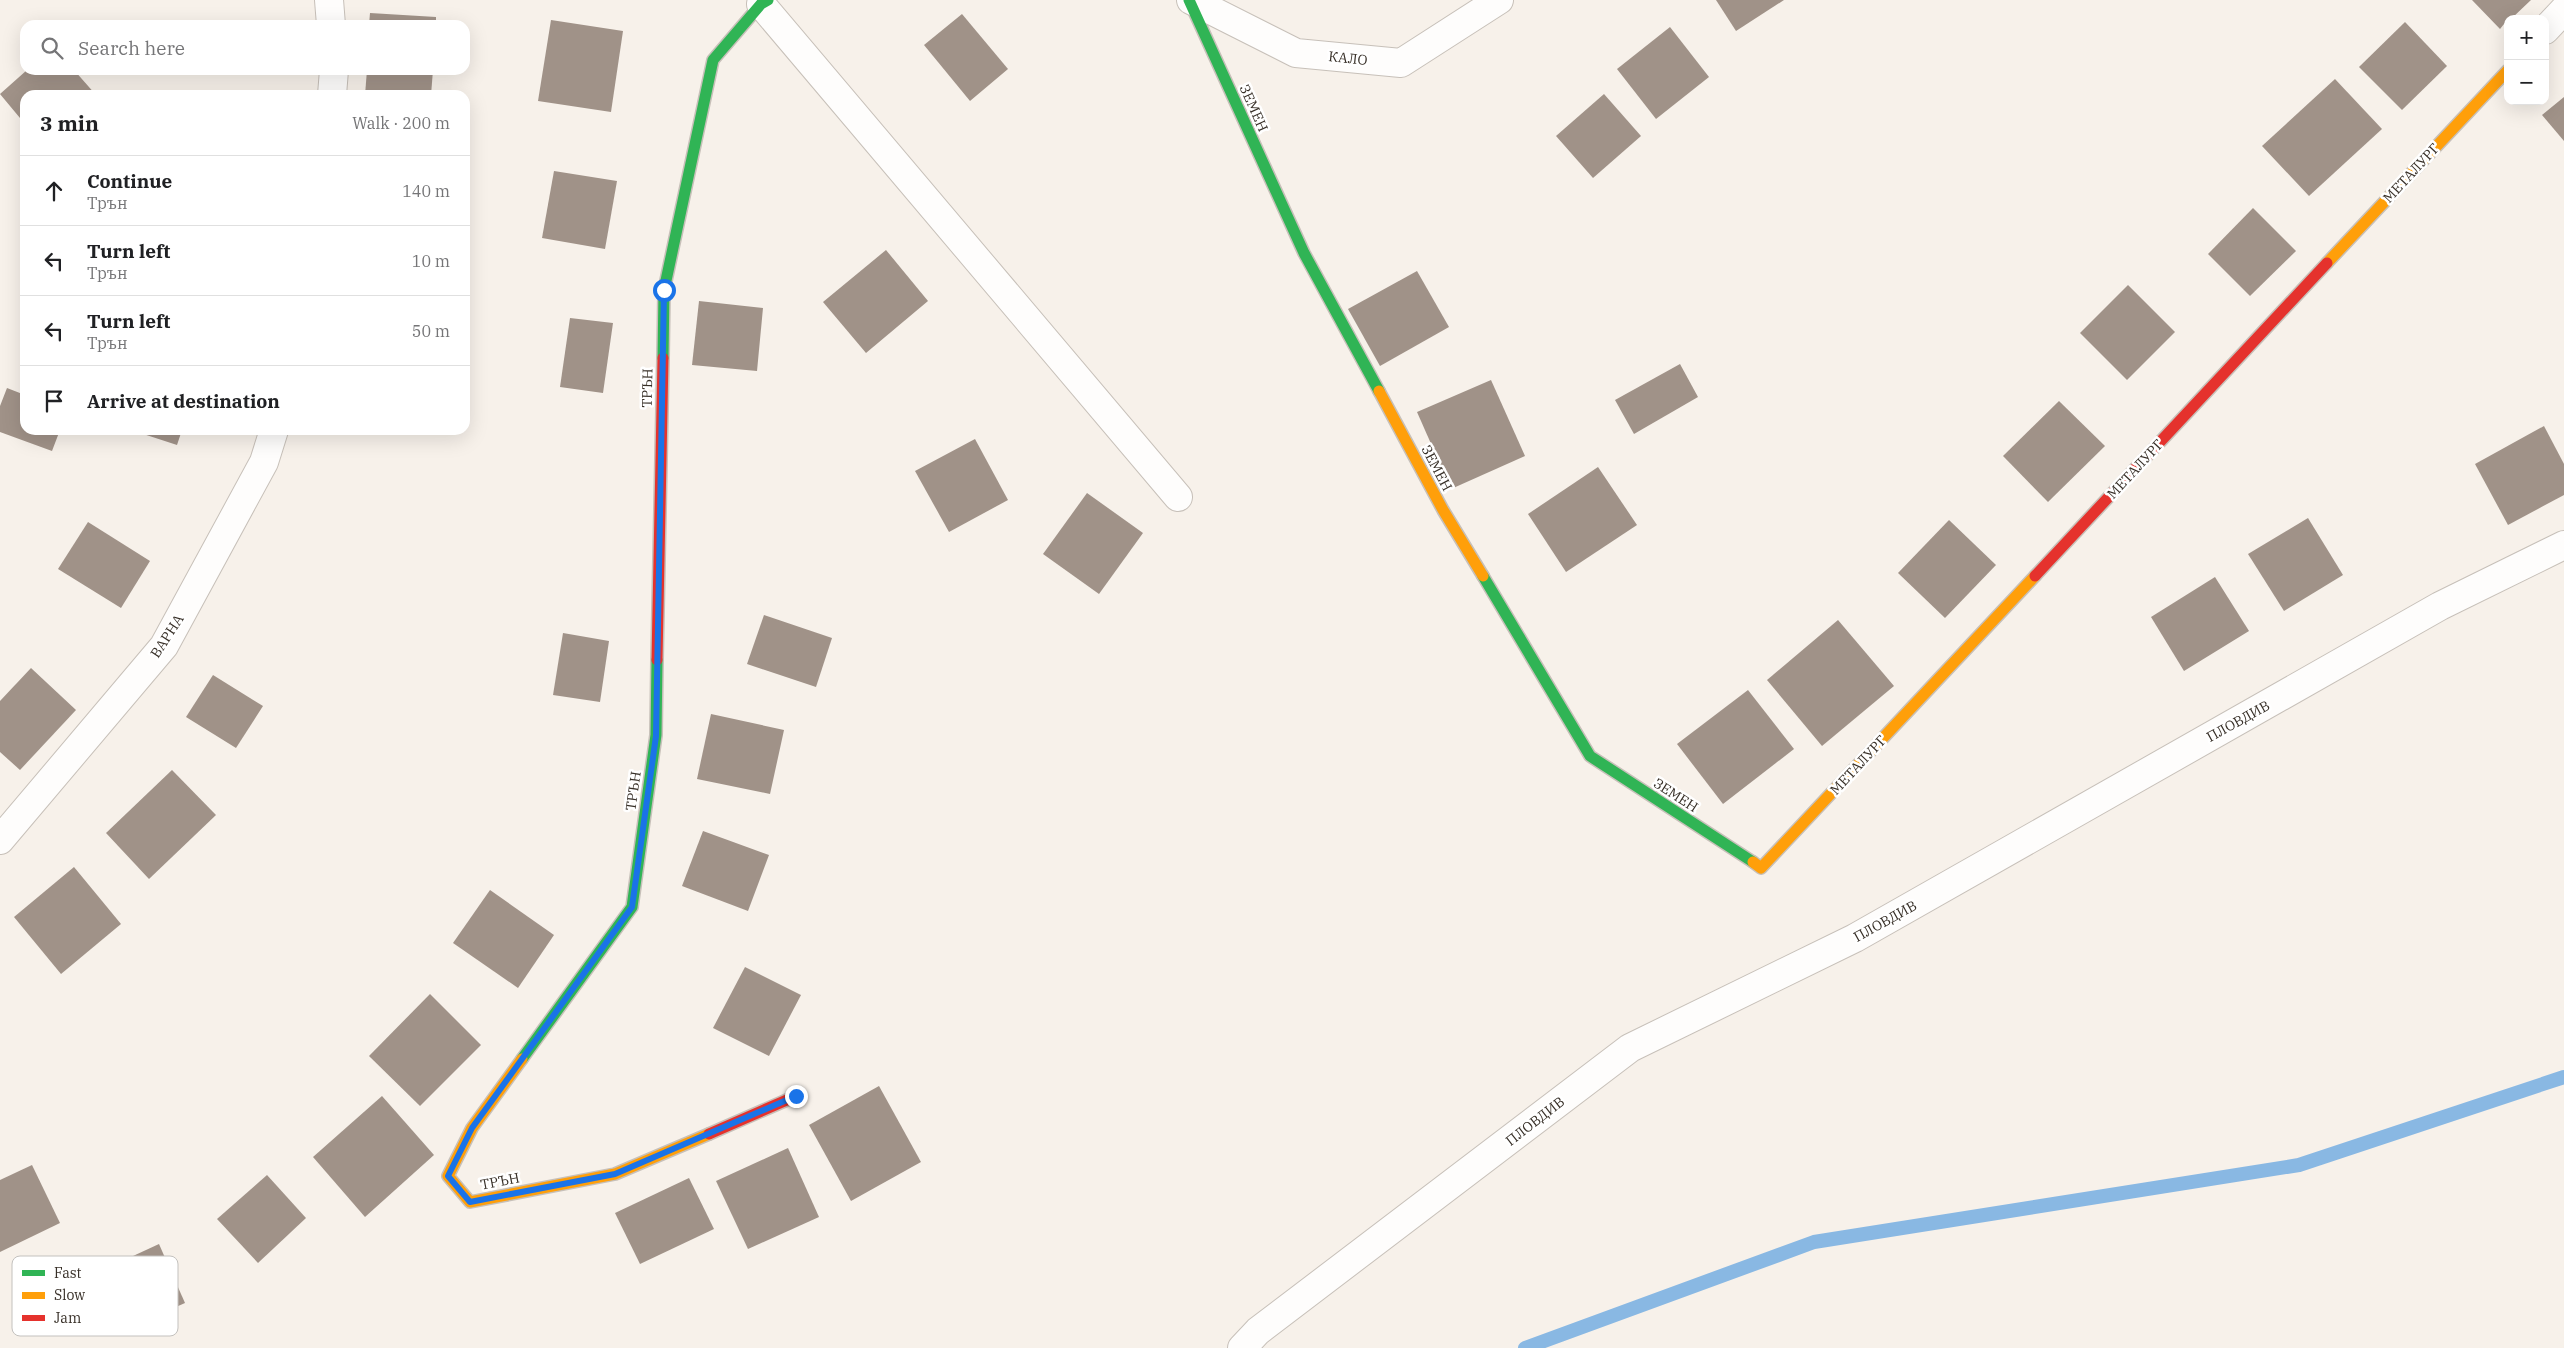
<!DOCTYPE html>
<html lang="en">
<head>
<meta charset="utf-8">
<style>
	:root { --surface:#fff; --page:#f6f6f6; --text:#202124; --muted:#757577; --line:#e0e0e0 }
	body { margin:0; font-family:"IBM Plex Serif",serif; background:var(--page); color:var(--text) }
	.controls { position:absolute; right:15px; top:15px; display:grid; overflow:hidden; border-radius:10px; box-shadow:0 5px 20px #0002 }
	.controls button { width:45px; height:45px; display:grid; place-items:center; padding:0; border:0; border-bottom:1px solid var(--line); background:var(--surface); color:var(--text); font:25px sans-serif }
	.stop { position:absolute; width:15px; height:15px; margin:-11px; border:4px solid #1a73e8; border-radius:50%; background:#fff }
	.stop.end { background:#1a73e8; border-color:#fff; box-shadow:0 1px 5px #0008 }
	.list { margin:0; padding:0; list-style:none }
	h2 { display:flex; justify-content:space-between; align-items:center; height:65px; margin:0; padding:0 20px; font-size:21px }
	h2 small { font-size:16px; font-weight:400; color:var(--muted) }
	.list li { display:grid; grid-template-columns:32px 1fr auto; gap:15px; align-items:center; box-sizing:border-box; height:70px; padding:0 20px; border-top:1px solid var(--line) }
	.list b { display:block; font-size:19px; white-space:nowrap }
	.list p { margin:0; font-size:16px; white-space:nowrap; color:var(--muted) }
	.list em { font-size:16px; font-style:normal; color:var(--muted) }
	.icon { flex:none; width:28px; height:28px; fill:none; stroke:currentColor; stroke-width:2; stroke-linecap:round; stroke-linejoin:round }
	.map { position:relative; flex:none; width:2564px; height:1348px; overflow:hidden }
	.search { position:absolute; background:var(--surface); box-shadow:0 5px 20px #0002; left:20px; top:20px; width:450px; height:55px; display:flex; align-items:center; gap:12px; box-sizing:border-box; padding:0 18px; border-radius:15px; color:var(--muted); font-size:19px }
	.panel { position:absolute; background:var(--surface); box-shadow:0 5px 20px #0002; left:20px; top:90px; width:450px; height:345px; border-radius:15px }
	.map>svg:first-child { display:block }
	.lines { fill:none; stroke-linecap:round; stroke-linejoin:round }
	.stream { stroke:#89b8e3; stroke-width:14 }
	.building { fill:#a09288 }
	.street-casing { stroke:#c7c0b9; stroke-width:30 }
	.fast-casing { stroke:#c7c0b9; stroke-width:14 }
	.slow-casing { stroke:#c7c0b9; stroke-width:14 }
	.jam-casing { stroke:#c7c0b9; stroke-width:14 }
	.street { stroke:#fefdfc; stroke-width:28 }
	.fast { stroke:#30b455; stroke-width:11 }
	.slow { stroke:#ff9f0a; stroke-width:11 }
	.jam { stroke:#e5322d; stroke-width:11 }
	.route { stroke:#1a73e8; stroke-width:6 }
	.labels { text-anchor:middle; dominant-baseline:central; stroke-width:5; stroke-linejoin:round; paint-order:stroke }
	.street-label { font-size:14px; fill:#372f27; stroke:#fff }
	.key { fill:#fff; stroke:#c3c1be; stroke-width:1 }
	.key-label { font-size:14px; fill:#372f27 }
</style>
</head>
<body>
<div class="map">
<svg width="2564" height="1348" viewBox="0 0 2564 1348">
	<rect width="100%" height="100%" fill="#f7f1ea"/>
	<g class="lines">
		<polyline class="stream" points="1525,1348 1814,1242 2299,1165 2564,1077"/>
	</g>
	<g class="building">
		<polygon points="1716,0 1784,0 1736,31"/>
		<polygon points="2472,0 2531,0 2511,19 2508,19 2500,29"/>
		<polygon points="370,13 436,17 436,25 369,25"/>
		<polygon points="962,14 1008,69 970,101 924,45"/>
		<polygon points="551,20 623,31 611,112 538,101"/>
		<polygon points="2405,22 2447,66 2402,110 2359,67"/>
		<polygon points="1670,27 1709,77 1656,119 1617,69"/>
		<polygon points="27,70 74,70 96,95 25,95 25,124 0,94"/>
		<polygon points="367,70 433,70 431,95 365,95"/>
		<polygon points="2335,79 2382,129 2309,196 2262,146"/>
		<polygon points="1604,94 1641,136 1593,178 1556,136"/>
		<polygon points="2564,97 2564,141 2542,115"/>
		<polygon points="554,171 617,181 605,249 542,238"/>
		<polygon points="2253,208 2296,251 2250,296 2208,254"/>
		<polygon points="886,250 928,301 866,353 823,302"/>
		<polygon points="1417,271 1449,327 1380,366 1348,309"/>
		<polygon points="2128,285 2175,332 2127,380 2080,333"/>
		<polygon points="699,301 763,308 757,371 692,365"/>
		<polygon points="570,318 613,323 603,393 560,387"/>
		<polygon points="1680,364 1698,397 1634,434 1615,400"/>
		<polygon points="1491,380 1525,456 1451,489 1417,412"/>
		<polygon points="7,388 25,395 25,430 60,430 52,451 0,432 0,406"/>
		<polygon points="2059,401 2105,446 2048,502 2003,456"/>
		<polygon points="2544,426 2564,464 2564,495 2508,525 2475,464"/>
		<polygon points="131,430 182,430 177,445"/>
		<polygon points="975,439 1008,500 949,532 915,471"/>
		<polygon points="1598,467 1637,525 1566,572 1528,514"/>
		<polygon points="1087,493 1143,533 1099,594 1043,554"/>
		<polygon points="2308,518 2343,575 2284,611 2248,554"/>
		<polygon points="1949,520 1996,565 1945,618 1898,573"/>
		<polygon points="88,522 150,561 121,608 58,569"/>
		<polygon points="2215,577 2249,631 2184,671 2151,617"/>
		<polygon points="764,615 832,638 816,687 747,664"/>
		<polygon points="1838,620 1894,686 1822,746 1767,680"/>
		<polygon points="563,633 609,641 600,702 553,695"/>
		<polygon points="31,668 76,710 20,770 0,752 0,701"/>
		<polygon points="213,675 263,706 236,748 186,717"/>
		<polygon points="1748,690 1794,749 1723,804 1677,744"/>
		<polygon points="711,714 784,730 770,794 697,779"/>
		<polygon points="172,770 216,815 149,879 106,833"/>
		<polygon points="703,831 769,855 748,911 682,886"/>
		<polygon points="74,867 121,924 61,974 14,917"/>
		<polygon points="490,890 554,935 518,988 453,943"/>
		<polygon points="745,967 801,995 769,1056 713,1028"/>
		<polygon points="430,994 481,1045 420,1106 369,1056"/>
		<polygon points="879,1086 921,1162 851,1201 809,1125"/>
		<polygon points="382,1096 434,1155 365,1217 313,1157"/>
		<polygon points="788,1148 819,1217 748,1249 716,1181"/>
		<polygon points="32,1165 60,1223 0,1252 0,1180"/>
		<polygon points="267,1175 306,1218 258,1263 217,1219"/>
		<polygon points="689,1178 714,1229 640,1264 615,1213"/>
		<polygon points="159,1244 185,1303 133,1326 107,1268"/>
	</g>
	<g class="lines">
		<g class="street-casing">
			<g id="street">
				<polyline points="329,0 331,25"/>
				<polyline points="1191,0 1296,53 1401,63 1499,0"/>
				<polyline points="761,4 1178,497"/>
				<polyline points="2545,30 2564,10"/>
				<polyline points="332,95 334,70"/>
				<polyline points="0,840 164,646 264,462 274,430"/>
				<polyline points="1242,1348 1258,1331 1630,1048 1855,938 2440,606 2564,545"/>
			</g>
		</g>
		<g class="fast-casing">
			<g id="fast">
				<polyline points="1189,0 1304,253 1379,391"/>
				<polyline points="663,358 664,290 713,60 761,4 768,0"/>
				<polyline points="1483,576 1590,756 1753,862"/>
				<polyline points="522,1059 632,907 656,735 657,660"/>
			</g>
		</g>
		<g class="slow-casing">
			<g id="slow">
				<polyline points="2327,263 2508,70"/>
				<polyline points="1379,391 1443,510 1483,576"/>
				<polyline points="1753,862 1761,868 2035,576"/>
				<polyline points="522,1059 472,1128 448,1176 470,1202 615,1174 709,1134"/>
			</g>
		</g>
		<g class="jam-casing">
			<g id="jam">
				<polyline points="2035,576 2327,263"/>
				<polyline points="657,660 663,358"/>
				<polyline points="709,1134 796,1096"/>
			</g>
		</g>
		<use href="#street" class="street"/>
		<use href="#fast" class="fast"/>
		<use href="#slow" class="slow"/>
		<use href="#jam" class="jam"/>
	</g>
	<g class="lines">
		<polyline class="route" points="664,290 656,736 632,907 472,1128 448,1176 470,1202 615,1174 796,1096"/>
	</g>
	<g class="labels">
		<g class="street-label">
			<text transform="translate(1348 58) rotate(6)">КАЛО</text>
			<text transform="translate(1254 108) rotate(66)">ЗЕМЕН</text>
			<text transform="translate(2411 173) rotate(-47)">МЕТАЛУРГ</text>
			<text transform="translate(647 388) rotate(-89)">ТРЪН</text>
			<text transform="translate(1437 468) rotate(62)">ЗЕМЕН</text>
			<text transform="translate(2135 469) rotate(-47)">МЕТАЛУРГ</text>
			<text transform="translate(167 636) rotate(-57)">ВАРНА</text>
			<text transform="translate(2238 721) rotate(-29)">ПЛОВДИВ</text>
			<text transform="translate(1858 765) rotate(-47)">МЕТАЛУРГ</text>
			<text transform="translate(633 791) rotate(-82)">ТРЪН</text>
			<text transform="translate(1676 795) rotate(33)">ЗЕМЕН</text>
			<text transform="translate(1885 921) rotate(-29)">ПЛОВДИВ</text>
			<text transform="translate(1535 1121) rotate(-38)">ПЛОВДИВ</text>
			<text transform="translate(500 1181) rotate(-11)">ТРЪН</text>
		</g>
	</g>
	<rect x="12" y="1256" width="166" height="80" rx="8" class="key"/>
	<rect x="22" y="1270" width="23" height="6" fill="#30b455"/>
	<rect x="22" y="1292" width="23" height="7" fill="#ff9f0a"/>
	<rect x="22" y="1315" width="23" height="6" fill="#e5322d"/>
	<g class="key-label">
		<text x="54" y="1278">Fast</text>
		<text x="54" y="1300">Slow</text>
		<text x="54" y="1323">Jam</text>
	</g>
</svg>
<div class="controls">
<button>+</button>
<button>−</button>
</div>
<div class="stop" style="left:664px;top:290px"></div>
<div class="stop end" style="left:796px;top:1096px"></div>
<div class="search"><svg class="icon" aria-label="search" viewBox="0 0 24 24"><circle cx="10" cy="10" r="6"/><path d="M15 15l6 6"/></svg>Search here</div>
<section class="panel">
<h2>3 min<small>Walk · 200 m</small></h2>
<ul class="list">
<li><svg class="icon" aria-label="ahead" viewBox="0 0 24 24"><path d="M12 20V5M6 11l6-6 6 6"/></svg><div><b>Continue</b><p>Трън</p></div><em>140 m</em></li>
<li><svg class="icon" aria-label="left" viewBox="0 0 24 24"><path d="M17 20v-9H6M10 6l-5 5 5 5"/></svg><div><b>Turn left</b><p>Трън</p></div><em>10 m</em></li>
<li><svg class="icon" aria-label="left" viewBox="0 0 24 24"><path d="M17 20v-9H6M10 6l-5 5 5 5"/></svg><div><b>Turn left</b><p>Трън</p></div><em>50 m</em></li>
<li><svg class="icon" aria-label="arrive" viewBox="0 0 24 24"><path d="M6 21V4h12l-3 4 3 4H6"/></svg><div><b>Arrive at destination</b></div></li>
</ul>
</section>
</div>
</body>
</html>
